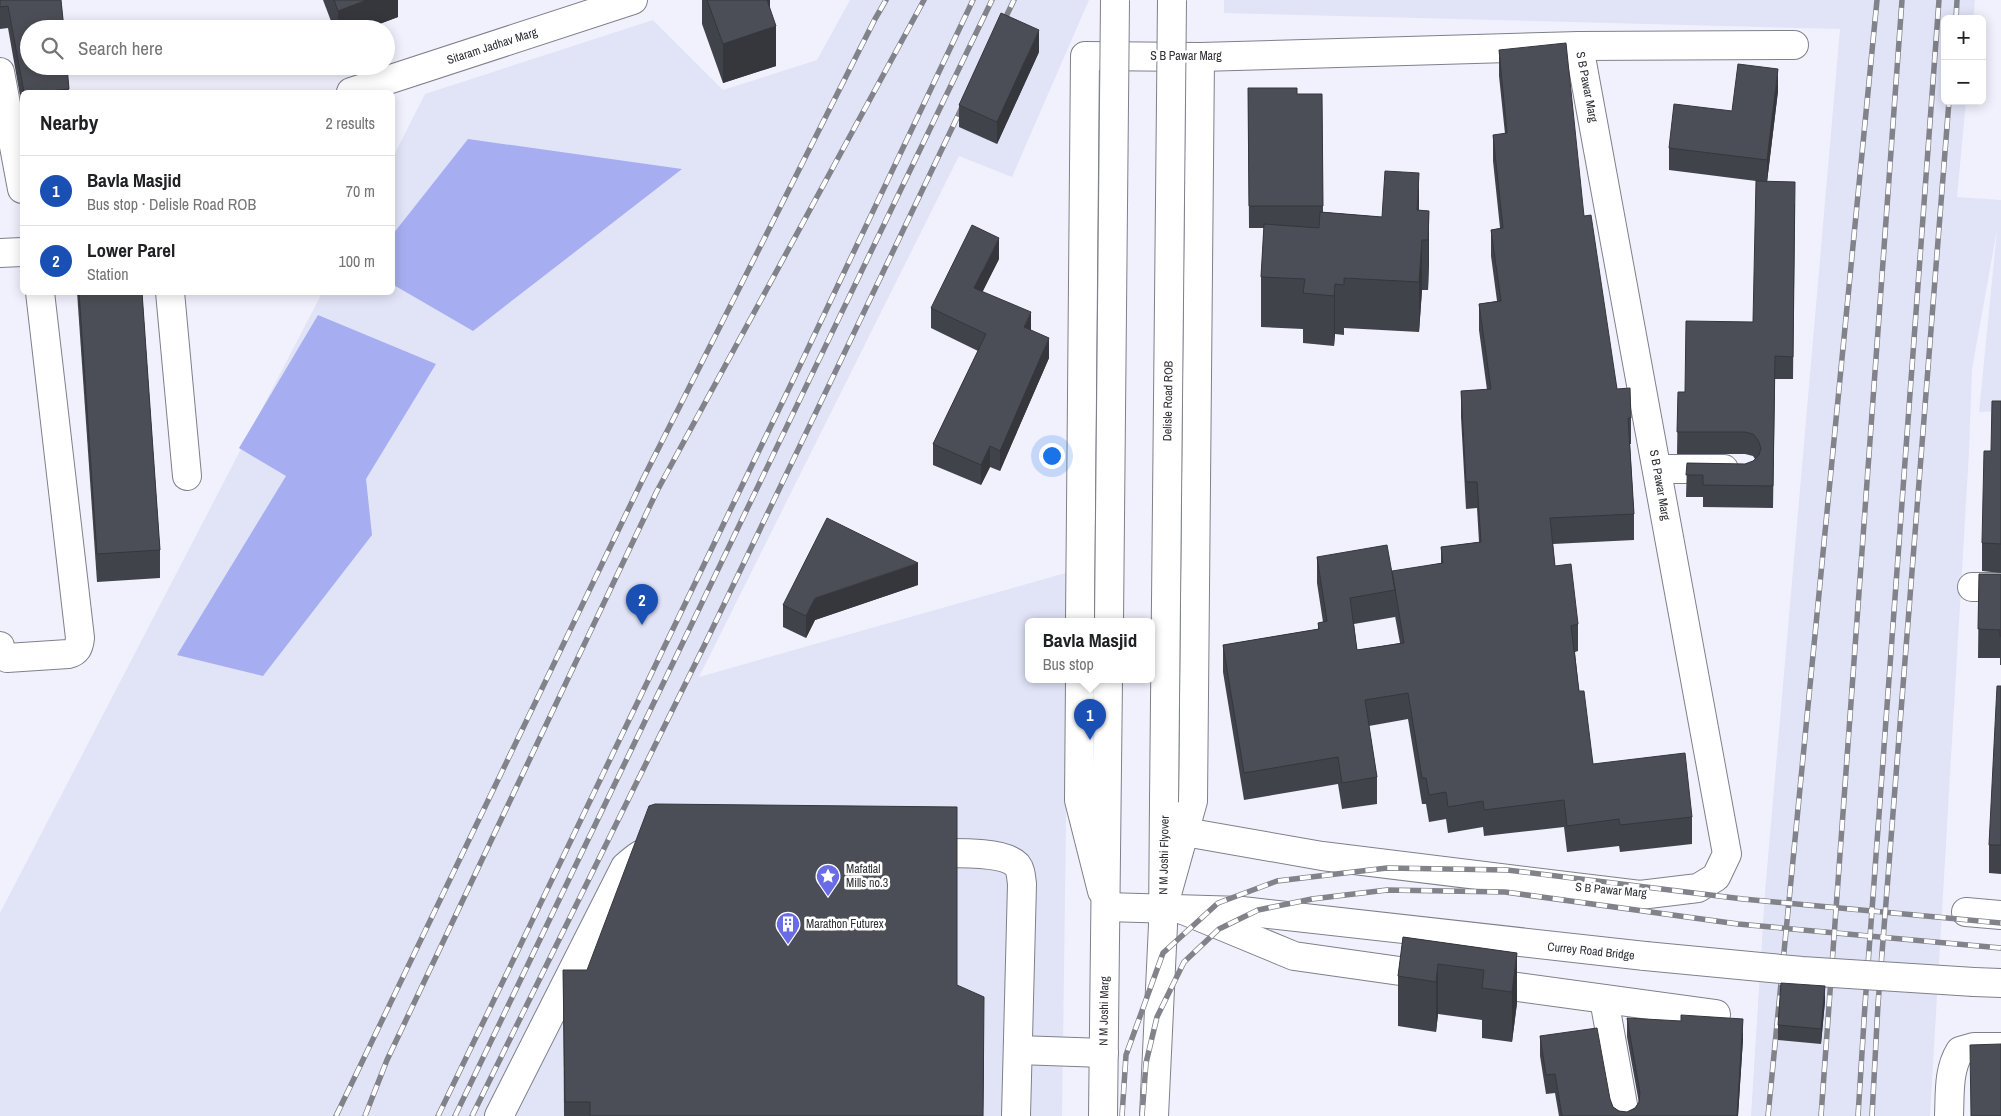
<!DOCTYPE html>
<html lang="en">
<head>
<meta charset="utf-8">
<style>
	:root { --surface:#fff; --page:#f2f2f2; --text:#202124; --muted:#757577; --line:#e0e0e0; --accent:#7c3aed }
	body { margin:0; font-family:"Archivo Narrow",sans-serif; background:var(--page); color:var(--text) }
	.controls { position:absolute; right:15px; top:15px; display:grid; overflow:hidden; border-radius:8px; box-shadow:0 2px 12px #0003 }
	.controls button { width:45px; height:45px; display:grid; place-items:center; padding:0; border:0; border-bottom:1px solid var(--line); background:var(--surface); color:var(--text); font:25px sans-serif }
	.you { position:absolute; left:1051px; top:455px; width:18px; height:18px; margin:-12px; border:4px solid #fff; border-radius:50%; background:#1a73e8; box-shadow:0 0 0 8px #1a73e833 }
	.badge { display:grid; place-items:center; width:32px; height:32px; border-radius:50%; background:var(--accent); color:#fff; font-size:16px; font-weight:700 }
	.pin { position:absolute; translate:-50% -41px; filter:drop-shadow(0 1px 2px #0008) }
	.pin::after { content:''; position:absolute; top:26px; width:18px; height:15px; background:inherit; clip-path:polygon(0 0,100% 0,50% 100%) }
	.popup { position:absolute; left:1025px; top:618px; width:130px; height:65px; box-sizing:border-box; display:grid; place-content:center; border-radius:8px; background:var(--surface); filter:drop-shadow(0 1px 4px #0005); font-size:16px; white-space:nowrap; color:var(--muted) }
	.popup b { font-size:19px; color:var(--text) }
	.popup::after { content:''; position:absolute; left:50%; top:100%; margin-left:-10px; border:10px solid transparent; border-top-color:var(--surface) }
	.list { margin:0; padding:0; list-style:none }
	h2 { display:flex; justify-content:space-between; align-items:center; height:65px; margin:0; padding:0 20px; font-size:21px }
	h2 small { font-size:16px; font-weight:400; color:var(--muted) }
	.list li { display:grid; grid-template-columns:32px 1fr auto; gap:15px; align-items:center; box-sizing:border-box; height:70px; padding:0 20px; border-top:1px solid var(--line) }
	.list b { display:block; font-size:19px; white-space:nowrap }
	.list p { margin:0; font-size:16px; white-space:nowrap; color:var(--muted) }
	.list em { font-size:16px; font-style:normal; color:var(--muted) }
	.icon { flex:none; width:28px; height:28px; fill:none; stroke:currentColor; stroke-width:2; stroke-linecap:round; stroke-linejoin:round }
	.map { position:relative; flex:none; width:2001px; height:1116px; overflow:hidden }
	.search { position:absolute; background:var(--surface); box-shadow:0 2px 12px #0003; left:20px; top:20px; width:375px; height:55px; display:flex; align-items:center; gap:12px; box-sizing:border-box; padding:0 18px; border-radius:28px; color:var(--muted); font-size:19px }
	.panel { position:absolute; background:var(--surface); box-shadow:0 2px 12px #0003; left:20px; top:90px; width:375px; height:205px; border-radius:8px }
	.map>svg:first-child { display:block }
	.built { fill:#e1e4f7 }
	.forest { fill:#a6aef1 }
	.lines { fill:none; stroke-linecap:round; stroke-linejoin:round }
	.minor-casing { stroke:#7e808a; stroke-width:30 }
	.major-casing { stroke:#7e808a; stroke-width:30 }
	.minor { stroke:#fff; stroke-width:28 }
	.major { stroke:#fff; stroke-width:28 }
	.rail-casing { stroke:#82838a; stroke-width:5.5 }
	.rail { stroke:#fff; stroke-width:4; stroke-dasharray:11; stroke-linecap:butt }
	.major-bridge-casing { stroke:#7e808a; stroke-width:30; stroke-linecap:butt }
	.major-bridge { stroke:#fff; stroke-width:28 }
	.wall { fill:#41434b; fill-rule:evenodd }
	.shaded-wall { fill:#35373d }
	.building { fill:#4c4e57; stroke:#35373d }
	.labels { text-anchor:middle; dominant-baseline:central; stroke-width:5; stroke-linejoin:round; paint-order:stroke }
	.street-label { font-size:12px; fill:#2f3034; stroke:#fff }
	.poi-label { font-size:12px; fill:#2f3034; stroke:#fff; text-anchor:start }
</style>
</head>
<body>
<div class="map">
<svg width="2001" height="1116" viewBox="0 0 2001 1116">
	<rect width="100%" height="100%" fill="#f0f1fd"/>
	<g class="built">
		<polygon points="850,0 1089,0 1012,177 959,156 699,677 1069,572 1068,621 1029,621 1029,679 1068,679 1062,1116 0,1116 0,913 322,293 392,292 393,157 425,94 653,20 723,90 817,60"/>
		<polygon points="1224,0 1975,0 1973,19 1945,19 1945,101 1966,101 1957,197 2001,200 2001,411 1979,412 1997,230 1972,369 1969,452 1930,1116 1751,1116 1765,892 1840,29 1224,13"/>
	</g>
	<g class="forest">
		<polygon points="468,139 682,169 473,331 392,284 393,234"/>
		<polygon points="318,315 436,364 366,479 372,535 263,676 177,655 286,476 239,448"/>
	</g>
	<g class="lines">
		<g class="minor-casing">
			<g id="minor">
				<polyline points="1579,46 1794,45"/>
				<polyline points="0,72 22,189"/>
				<polyline points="351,92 633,0"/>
				<polyline points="0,253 22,252"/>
				<polyline points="170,292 187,476"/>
				<polyline points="1657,469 1724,469"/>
				<polyline points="1972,587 2001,587"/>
				<polyline points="1080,621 1085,56 1200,57 1579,46 1727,854 1716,877 1698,888 1640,895 1322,856 1185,832"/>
				<path d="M0 646 1 653 7 658 68 654C77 652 79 647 80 638L40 292"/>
				<polyline points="1080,679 1079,800 1102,891"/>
				<path d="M919 853C941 854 1002 849 1017 865 1021 870 1021 877 1022 884L1016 1116"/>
				<polyline points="1167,894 1193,801 1200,57"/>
				<polyline points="1183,910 1294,956 1435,976"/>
				<polyline points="1966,912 2001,915"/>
				<polyline points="1480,982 1716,1014"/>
				<polyline points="1604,999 1625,1116"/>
				<polyline points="1018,1050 1104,1053"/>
				<path d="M499 1116 625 867C635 858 645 849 659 850"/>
				<path d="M1949 1116C1950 1094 1948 1070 1960 1051L1974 1047H2001"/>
			</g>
		</g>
		<g class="major-casing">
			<g id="major">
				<polyline points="1106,907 1242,911 1645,956"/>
				<polyline points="1974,982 2001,983"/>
				<polyline points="1103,1116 1108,679"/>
				<polyline points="1154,1116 1163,925 1164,802"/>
			</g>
		</g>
		<use href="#minor" class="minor"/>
		<use href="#major" class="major"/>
		<g class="rail-casing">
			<g id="rail">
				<polyline points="1956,19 1957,0"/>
				<polyline points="1001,27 1014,0"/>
				<polyline points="336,1116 642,481 875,19 886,0"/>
				<polyline points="365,1116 387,1060 657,491 924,0"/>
				<polyline points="438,1116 794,378 973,0"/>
				<polyline points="455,1116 992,0"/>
				<polyline points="472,1116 705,644 965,101"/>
				<polyline points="1122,1116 1126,1055 1163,953 1218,903 1277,881 1387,868 1507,870 1743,899 2001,923"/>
				<polyline points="1142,1116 1146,1063 1157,1017 1184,962 1219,929 1258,910 1312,899 1387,890 1505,892 1738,924 2001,948"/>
				<polyline points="1768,1116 1877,0"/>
				<polyline points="1821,1116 1902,0"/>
				<polyline points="1858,1116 1865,1005 1939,0"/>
				<polyline points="1872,1116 1878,1004 1949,101"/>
			</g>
		</g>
		<use href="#rail" class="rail"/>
		<g class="major-bridge-casing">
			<g id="major-bridge">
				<polyline points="1109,621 1115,0"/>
				<polyline points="1164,802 1172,0"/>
				<polyline points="1645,956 1802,971 1974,982"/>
			</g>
		</g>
		<use href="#major-bridge" class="major-bridge"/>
	</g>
	<g class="wall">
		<polygon points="0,0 61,0 69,92 22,92 22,107 8,28 0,29"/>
		<polygon points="323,0 398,0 398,17 366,29 334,29"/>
		<polygon points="702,0 770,0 770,9 776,66 723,83 702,24"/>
		<path d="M1499 50 1584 216 1617 389 1631 418V444H1630L1634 514V540L1553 544 1555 566 1578 624V651L1575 652 1579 691 1593 764 1692 817V844L1620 852 1619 846 1567 852 1564 827 1484 836 1483 827 1448 833 1446 819 1429 822 1426 804H1422L1408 719 1369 726 1377 777V804L1342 809 1338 784 1244 800 1223 672V645L1318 629V623L1323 622 1317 583V557L1392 573 1441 563V547L1479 542 1477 508 1466 509 1461 417V391L1487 390 1479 330V304L1497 301 1491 256V230L1500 228 1493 161V135L1505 134 1499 76ZM1395 616 1400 643 1357 650 1354 624 1395 617Z"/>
		<polygon points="1039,52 997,144 959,127 959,105"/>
		<polygon points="1248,88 1297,94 1322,94 1323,212 1382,217 1419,210 1429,211 1429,261 1428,290 1422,290 1419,332 1344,328 1344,335 1335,334 1334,346 1303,343 1303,329 1261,327 1261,277 1264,228 1249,228"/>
		<polygon points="1778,91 1767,182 1795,204 1793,379 1775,379 1773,508 1703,507 1703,497 1686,497 1687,463 1745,464 1753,461 1755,459 1753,456 1745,454 1677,454 1678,392 1685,392 1753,322 1764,182 1669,170 1669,148 1732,111"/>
		<polygon points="999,259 982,292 1031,330 1049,358 1000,471 990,467 981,485 933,465 933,444 978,351 931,328 931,308"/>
		<polygon points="77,292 142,292 160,550 160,578 97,582"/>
		<polygon points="2001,401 2001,573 1982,571 1982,543 1991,451"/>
		<polygon points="1979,574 2001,574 2001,665 2000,665 2000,658 1978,658"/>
		<polygon points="918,585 815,620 806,638 783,627 783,605"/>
		<polygon points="2001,686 2001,874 1989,873 1989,845"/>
		<polygon points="1403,937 1517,953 1517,1003 1512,1042 1482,1038 1482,1020 1438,1014 1436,1032 1398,1026 1398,976"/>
		<polygon points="563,970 957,985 984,1059 983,1116 564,1116"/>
		<polygon points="1825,1001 1821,1044 1778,1040 1778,1025"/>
		<polygon points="1627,1018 1743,1039 1738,1116 1559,1116 1555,1093 1546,1094 1540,1056 1540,1036 1610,1099 1613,1107 1619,1111 1627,1112 1635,1108 1639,1103 1627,1037"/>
	</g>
	<g class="shaded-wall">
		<polygon points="367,0 398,0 398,17 366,29 338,29 338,11"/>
		<polygon points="764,0 770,0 770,28 776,26 776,66 723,83 723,44"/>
		<polygon points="1039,30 1039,52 997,144 997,122"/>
		<polygon points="1778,69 1778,91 1767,182 1767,160"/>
		<polygon points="1419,173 1419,223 1417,210"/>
		<polygon points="1429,211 1429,261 1428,290 1428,240"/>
		<polygon points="999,238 999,259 974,309 974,288"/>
		<polygon points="1422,240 1422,290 1419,332 1419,282"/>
		<polygon points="1335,284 1335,334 1334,346 1334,296"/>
		<polygon points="1031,312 1031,333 1024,327"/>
		<polygon points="1049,338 1049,358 1000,471 1000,451"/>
		<polygon points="990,446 990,467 981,485 981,465"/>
		<polygon points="918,563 918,585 815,620 806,638 806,616 815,598"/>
		<polygon points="1517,953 1517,1003 1512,1042 1512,992"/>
		<polygon points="1438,964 1438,1014 1436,1032 1436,982"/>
		<polygon points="1825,986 1825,1001 1821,1044 1821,1029"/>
		<polygon points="984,997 984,1059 983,1116"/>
		<polygon points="1743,1019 1743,1039 1738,1116 1737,1116"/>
	</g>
	<g class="building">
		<polygon points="0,0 61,0 64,29 29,29 29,66 67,66 69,89 38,92 24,92 8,6 0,7"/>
		<polygon points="334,0 367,0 338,11"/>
		<polygon points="707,0 767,0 776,26 723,44"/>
		<polygon points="1001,13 1039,30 997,122 959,105"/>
		<polygon points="1566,43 1584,216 1591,215 1617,389 1630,388 1631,418 1628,418 1634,514 1550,518 1555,566 1571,564 1578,624 1571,626 1579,691 1584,691 1593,764 1685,753 1692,817 1620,825 1619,819 1567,826 1564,800 1484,810 1483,801 1448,807 1446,792 1429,795 1426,778 1422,778 1408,693 1365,700 1377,777 1342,783 1338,757 1244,773 1223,645 1319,629 1318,623 1327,621 1317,557 1387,545 1395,590 1350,598 1357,650 1404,643 1392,571 1443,563 1441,547 1481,542 1477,482 1466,482 1461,391 1491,389 1479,304 1501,301 1491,230 1503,228 1493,135 1507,133 1499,50"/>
		<polygon points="1738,64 1778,69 1767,160 1669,148 1674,104 1732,111"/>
		<polygon points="1248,88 1297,88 1297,94 1322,94 1323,206 1249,206"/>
		<polygon points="1385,171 1419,173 1417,210 1429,211 1428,240 1422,240 1419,282 1344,278 1344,285 1335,284 1334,296 1303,293 1305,279 1261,277 1264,224 1319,228 1320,212 1382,217"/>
		<polygon points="1756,181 1795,182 1793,357 1775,356 1773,486 1703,485 1703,475 1686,475 1687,463 1745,464 1753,461 1759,455 1761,448 1758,440 1753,434 1745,432 1677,432 1678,392 1685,392 1686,321 1753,322"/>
		<polygon points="972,225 999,238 974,288 1031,312 1024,327 1049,338 1000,451 990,446 981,465 933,444 986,334 931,308"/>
		<polygon points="79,292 142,292 160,550 97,554"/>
		<polygon points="1992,401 2001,401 2001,544 1982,543 1984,451 1991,451"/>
		<polygon points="827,518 918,563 815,598 806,616 783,605"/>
		<polygon points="1979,574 2001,574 2001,636 2000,636 2000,630 1978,629"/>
		<polygon points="1997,686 2001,686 2001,845 1989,845"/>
		<polygon points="655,804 957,807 957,985 984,997 983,1116 590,1116 590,1102 565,1102 563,970 587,970 649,806"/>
		<polygon points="1403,937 1517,953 1512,992 1482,988 1484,970 1438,964 1436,982 1398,976"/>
		<polygon points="1781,983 1825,986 1821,1029 1778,1025"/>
		<polygon points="1681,1015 1743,1019 1737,1116 1562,1116 1555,1074 1546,1075 1540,1036 1597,1028 1610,1099 1613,1107 1619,1111 1627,1112 1635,1108 1639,1102 1640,1093 1627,1018 1681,1021"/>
		<polygon points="2001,1044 2001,1116 1971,1116 1970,1045"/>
	</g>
	<defs>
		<g id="sight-pin" transform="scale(1.25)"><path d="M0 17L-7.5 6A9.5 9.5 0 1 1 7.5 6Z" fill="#6a6ce5" stroke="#fff"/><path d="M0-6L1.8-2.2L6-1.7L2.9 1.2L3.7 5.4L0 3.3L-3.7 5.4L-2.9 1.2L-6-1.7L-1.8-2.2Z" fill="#fff"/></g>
		<g id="building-pin" transform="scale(1.25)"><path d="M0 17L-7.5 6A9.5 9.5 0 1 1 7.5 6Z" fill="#6a6ce5" stroke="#fff"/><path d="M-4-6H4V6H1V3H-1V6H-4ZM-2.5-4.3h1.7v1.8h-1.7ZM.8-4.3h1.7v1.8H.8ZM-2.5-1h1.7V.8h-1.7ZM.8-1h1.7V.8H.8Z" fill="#fff"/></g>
	</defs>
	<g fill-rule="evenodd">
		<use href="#sight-pin" x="828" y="876"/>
		<use href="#building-pin" x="788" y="924"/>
	</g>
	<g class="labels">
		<g class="street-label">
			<text transform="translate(492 46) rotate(-18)">Sitaram Jadhav Marg</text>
			<text x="1186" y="56">S B Pawar Marg</text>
			<text transform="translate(1587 87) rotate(79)">S B Pawar Marg</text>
			<text transform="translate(1168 401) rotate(-89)">Delisle Road ROB</text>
			<text transform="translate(1660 485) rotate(80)">S B Pawar Marg</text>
			<text transform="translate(1164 855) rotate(-89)">N M Joshi Flyover</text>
			<text transform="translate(1611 890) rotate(5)">S B Pawar Marg</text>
			<text transform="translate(1591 951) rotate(6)">Currey Road Bridge</text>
			<text transform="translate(1104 1011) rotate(-89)">N M Joshi Marg</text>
		</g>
		<g class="poi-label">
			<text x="846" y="869">Mafatlal<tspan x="846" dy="14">Mills no.3</tspan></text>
			<text x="806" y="924">Marathon Futurex</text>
		</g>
	</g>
</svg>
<div class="controls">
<button>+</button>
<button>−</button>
</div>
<div class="you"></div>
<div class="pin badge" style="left:1090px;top:740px;background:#1a4fb4">1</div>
<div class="popup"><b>Bavla Masjid</b>Bus stop</div>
<div class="pin badge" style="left:642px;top:625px;background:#1a4fb4">2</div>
<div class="search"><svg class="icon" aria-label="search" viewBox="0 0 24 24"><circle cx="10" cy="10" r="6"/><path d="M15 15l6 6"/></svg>Search here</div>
<section class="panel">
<h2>Nearby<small>2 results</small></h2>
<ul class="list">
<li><span class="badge" style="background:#1a4fb4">1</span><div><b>Bavla Masjid</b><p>Bus stop · Delisle Road ROB</p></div><em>70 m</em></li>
<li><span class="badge" style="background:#1a4fb4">2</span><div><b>Lower Parel</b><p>Station</p></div><em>100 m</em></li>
</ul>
</section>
</div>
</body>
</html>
